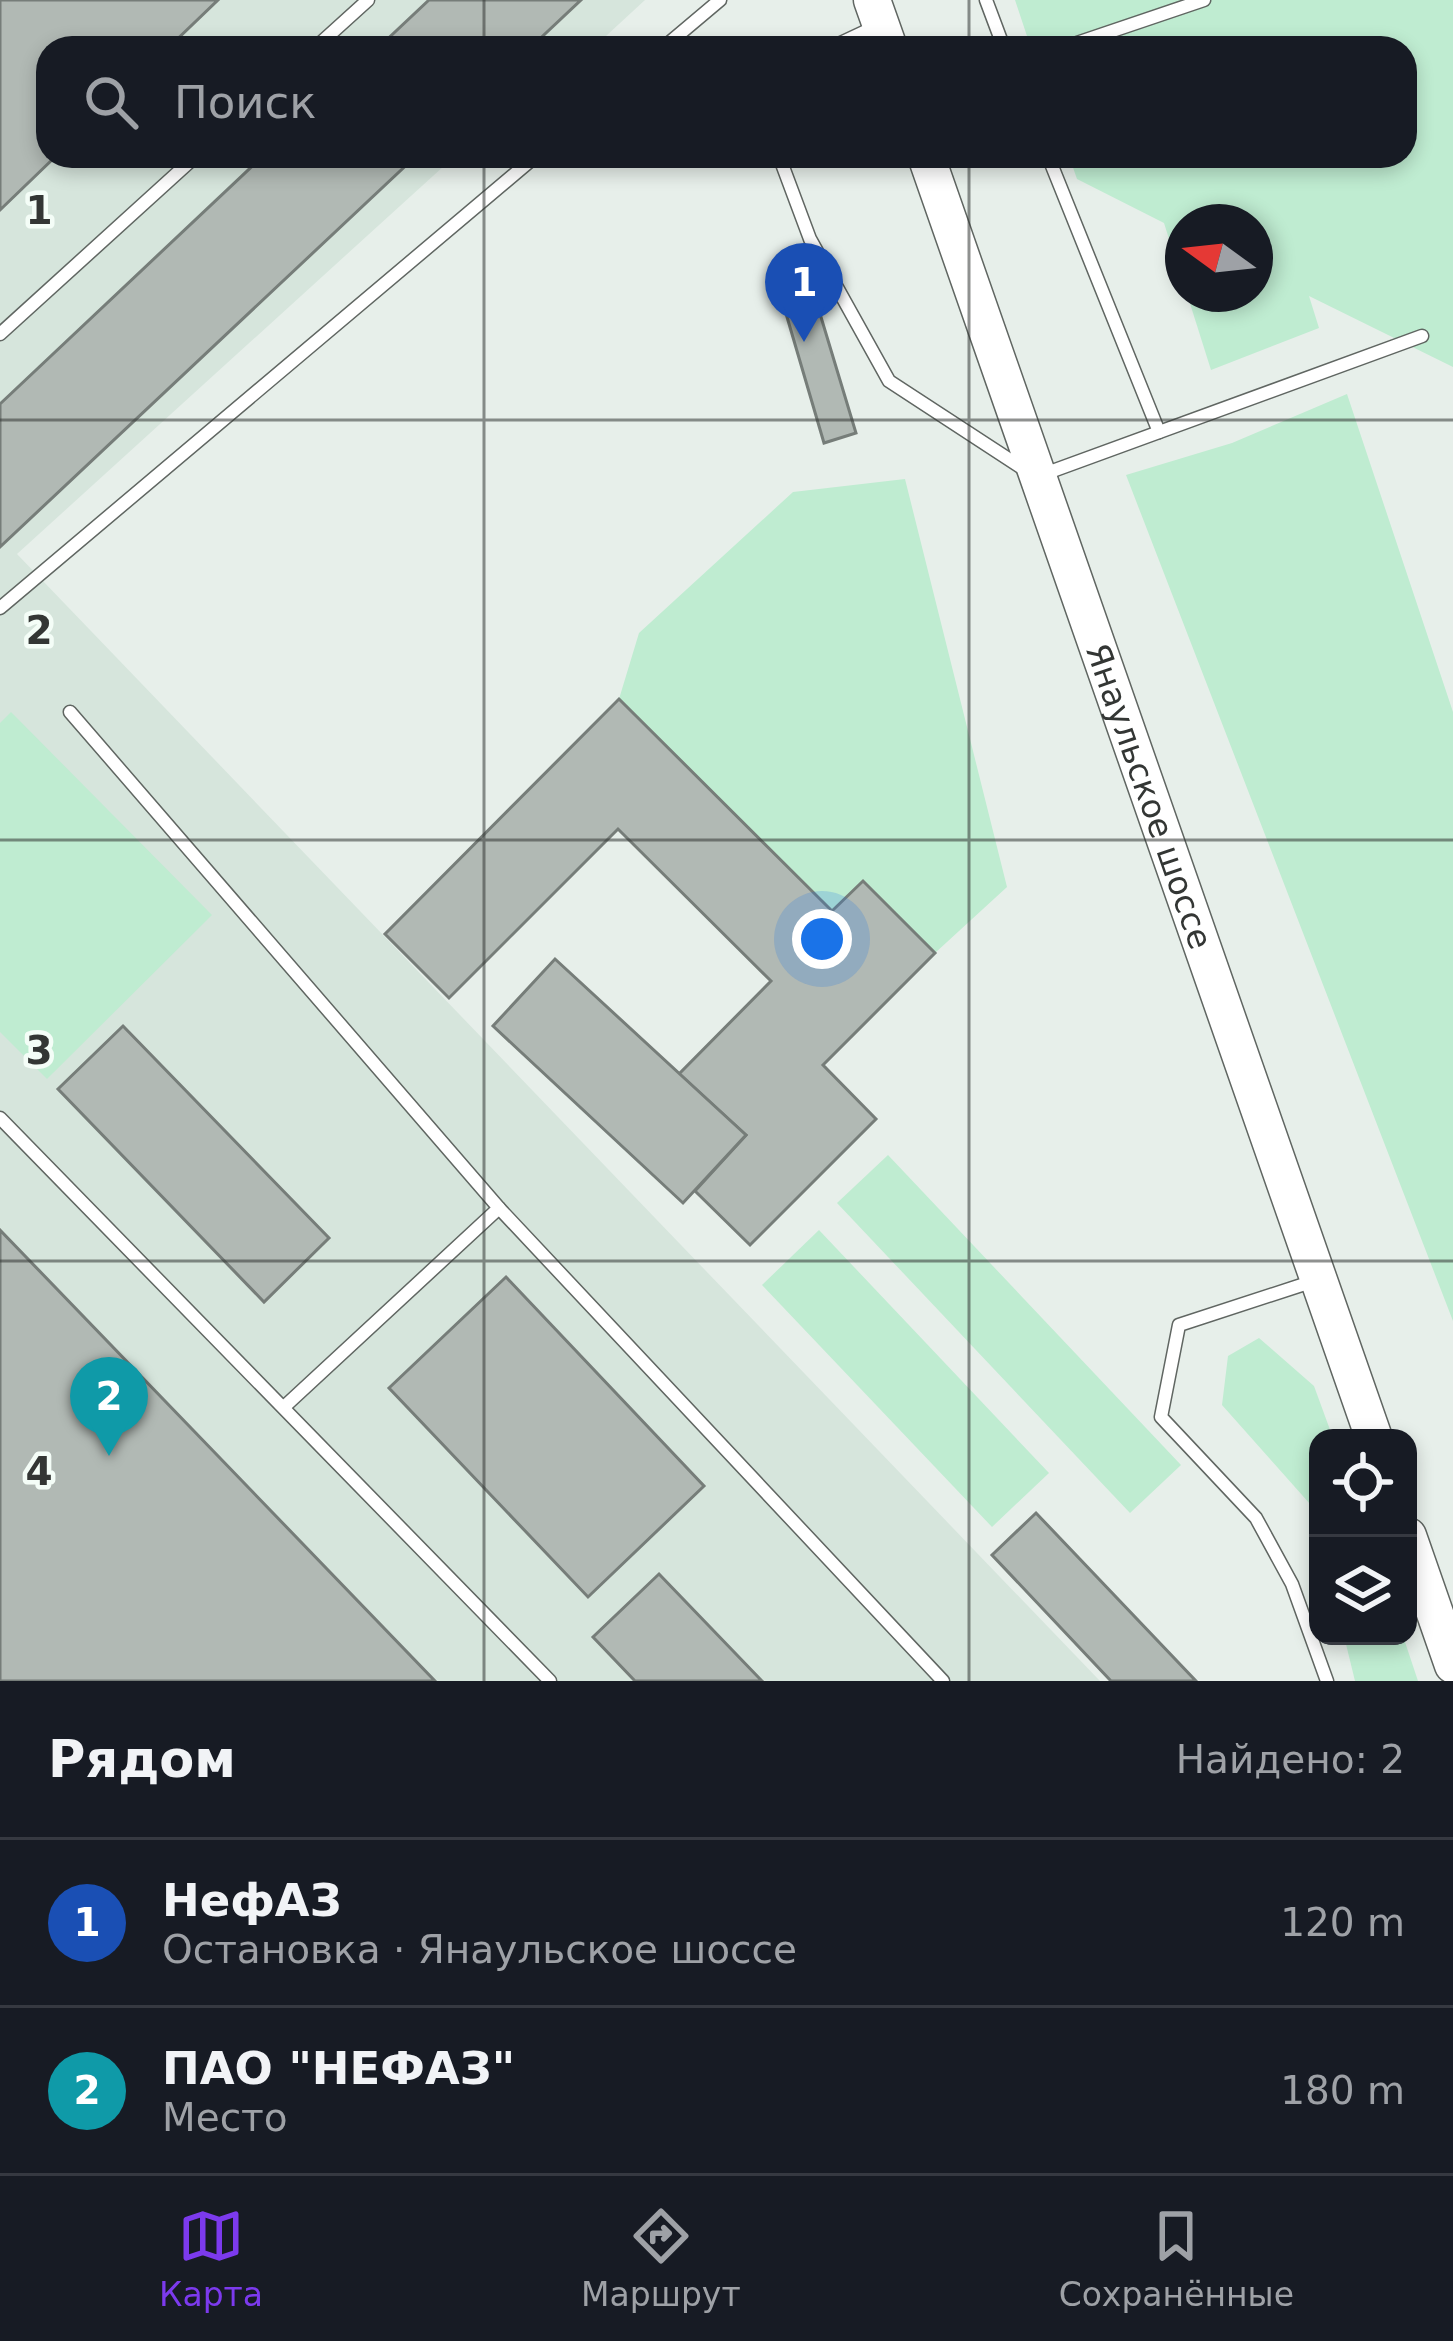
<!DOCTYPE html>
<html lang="ru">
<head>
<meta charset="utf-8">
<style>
	:root { --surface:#171b24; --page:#242831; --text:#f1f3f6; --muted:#9ea1a6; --line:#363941; --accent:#7c3aed }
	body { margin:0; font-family:"DejaVu Sans",sans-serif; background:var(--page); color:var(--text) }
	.controls { position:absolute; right:36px; bottom:36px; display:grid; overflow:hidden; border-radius:24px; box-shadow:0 6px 18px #0003 }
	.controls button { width:108px; height:108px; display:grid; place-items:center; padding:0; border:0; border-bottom:3px solid var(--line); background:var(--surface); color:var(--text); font:60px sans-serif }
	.compass { position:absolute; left:1165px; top:204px; width:108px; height:108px; border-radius:50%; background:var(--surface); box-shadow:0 6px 18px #0003; rotate:285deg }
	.you { position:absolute; left:822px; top:939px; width:42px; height:42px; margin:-30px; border:9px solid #fff; border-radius:50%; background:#1a73e8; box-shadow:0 0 0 18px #1a73e833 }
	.badge { display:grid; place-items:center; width:78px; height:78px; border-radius:50%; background:var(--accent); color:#fff; font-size:39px; font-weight:700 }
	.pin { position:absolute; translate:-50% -99px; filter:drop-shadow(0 3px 6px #0008) }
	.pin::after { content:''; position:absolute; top:63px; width:42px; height:36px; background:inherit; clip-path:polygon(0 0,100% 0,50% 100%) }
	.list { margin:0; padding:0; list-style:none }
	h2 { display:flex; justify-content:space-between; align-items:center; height:156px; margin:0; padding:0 48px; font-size:51px }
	h2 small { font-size:39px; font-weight:400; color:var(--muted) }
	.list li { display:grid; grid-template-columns:78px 1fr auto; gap:36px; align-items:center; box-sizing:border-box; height:168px; padding:0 48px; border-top:3px solid var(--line) }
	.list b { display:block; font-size:45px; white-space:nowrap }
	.list p { margin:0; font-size:39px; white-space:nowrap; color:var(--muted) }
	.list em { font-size:39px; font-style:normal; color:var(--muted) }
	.icon { flex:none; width:66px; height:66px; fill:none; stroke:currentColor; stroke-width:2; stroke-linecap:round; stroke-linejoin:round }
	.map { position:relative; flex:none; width:1453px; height:1681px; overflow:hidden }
	.search { position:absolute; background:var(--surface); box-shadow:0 6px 18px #0003; left:36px; right:36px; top:36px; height:132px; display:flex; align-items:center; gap:30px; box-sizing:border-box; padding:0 42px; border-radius:36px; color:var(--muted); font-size:45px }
	.sheet { height:492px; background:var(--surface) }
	nav { display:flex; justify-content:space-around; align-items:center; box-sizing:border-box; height:168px; border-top:3px solid var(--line); background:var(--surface); font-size:33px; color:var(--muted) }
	nav a { display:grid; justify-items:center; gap:6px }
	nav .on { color:var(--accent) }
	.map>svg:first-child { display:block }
	.built { fill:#d6e5dc }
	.green { fill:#bfecd1 }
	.building { fill:#b1b9b4; stroke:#767d79; stroke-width:3 }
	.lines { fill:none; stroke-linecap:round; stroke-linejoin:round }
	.service-casing { stroke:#606662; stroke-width:15 }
	.secondary-casing { stroke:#606662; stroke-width:39 }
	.service { stroke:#fff; stroke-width:12 }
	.secondary { stroke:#fff; stroke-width:36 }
	.grid { fill:none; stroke:#333634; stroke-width:3; stroke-opacity:0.55 }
	.labels { text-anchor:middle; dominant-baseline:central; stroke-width:9; stroke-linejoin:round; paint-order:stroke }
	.street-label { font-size:33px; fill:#333634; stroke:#f4fdf7 }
	.grid-label { font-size:39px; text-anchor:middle; font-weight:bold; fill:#333634; stroke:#f4fdf7; stroke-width:9; stroke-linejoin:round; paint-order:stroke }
</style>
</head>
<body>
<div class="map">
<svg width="1453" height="1681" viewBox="0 0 1453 1681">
	<rect width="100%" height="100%" fill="#e7efea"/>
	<polygon class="built" points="0,0 645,0 593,48 48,48 48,156 455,156 17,554 1100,1681 0,1681"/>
	<g class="green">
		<polygon points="1015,0 1453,0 1453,367 1309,296 1319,328 1211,370 1187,294 1255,294 1255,222 1183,222 1183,283 1164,223 1077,179 1069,156 1405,156 1405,48 1031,48"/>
		<polygon points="1347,394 1453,712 1453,1321 1126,475 1232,443"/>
		<polygon points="905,479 1007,887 935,953 864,881 832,911 619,699 639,633 793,492"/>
		<polygon points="11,712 212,915 47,1079 0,1032 0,723"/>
		<polygon points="888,1155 1181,1465 1130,1513 837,1203"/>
		<polygon points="819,1230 1049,1473 992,1527 762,1285"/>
		<polygon points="1259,1338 1314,1386 1333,1438 1318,1438 1318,1513 1222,1405 1228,1356"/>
		<polygon points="1344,1636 1403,1636 1418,1681 1355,1681"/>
	</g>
	<g class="building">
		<polygon points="0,0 218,0 168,48 48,48 48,156 56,156 0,210"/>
		<polygon points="429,0 581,0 530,48 378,48"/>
		<polygon points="263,156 416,156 0,547 0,404"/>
		<polygon points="808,274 856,433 824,443 777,283"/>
		<polygon points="619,699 832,911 863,881 935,953 823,1065 876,1119 750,1245 695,1191 746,1135 679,1074 771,981 618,829 449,998 385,934"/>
		<polygon points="555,959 746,1135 683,1203 493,1026"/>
		<polygon points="123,1026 329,1238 264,1302 58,1089"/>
		<polygon points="0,1230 435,1681 0,1681"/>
		<polygon points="506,1277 704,1486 588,1597 389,1388"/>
		<polygon points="1036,1513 1196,1681 1111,1681 992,1555"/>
		<polygon points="659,1574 762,1681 635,1681 593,1637"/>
	</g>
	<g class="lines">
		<g class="service-casing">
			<g id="service">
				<polyline points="986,0 1004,48"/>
				<polyline points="315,48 368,0"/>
				<polyline points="663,48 720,0"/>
				<polyline points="830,48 879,25"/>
				<polyline points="1062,48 1204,0"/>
				<polyline points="779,156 810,239 889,381 1036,477 1422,336"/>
				<polyline points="1048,156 1159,432"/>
				<polyline points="0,334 196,156"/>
				<polyline points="0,608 536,156"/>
				<polyline points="70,712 499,1208 284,1407"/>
				<polyline points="0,1118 550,1681"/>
				<polyline points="499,1208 943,1681"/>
				<polyline points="1317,1280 1179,1325 1161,1417 1256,1518 1292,1584 1327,1681"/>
			</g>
		</g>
		<g class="secondary-casing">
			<g id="secondary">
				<polyline points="872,0 889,48"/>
				<path id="s1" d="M926 156 1374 1438"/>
				<polyline points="1408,1536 1453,1665"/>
			</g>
		</g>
		<use href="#service" class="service"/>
		<use href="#secondary" class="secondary"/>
	</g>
	<path class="grid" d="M484 0V48M969 0V48M484 156V1681M969 156V1681M0 420H1453M0 840H1453M0 1261H1453"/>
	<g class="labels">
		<g class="street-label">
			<text stroke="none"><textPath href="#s1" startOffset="678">Янаульское шоссе</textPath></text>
		</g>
	</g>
	<g class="grid-label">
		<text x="39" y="224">1</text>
		<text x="39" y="644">2</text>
		<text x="39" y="1064">3</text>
		<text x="39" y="1485">4</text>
	</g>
</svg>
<div class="controls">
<button><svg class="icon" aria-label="locate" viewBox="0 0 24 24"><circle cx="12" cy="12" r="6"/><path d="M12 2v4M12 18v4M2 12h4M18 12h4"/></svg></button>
<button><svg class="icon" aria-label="layers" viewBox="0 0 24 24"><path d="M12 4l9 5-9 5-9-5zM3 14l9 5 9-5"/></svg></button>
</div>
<svg class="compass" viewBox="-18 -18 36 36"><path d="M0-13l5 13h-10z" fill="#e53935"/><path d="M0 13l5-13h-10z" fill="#9ea1a6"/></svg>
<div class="you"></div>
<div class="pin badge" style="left:804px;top:342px;background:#1a4fb4">1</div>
<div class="pin badge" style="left:109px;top:1456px;background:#0f9aa8">2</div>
<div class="search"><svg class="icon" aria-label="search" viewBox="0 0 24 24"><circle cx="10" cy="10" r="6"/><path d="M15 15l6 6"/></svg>Поиск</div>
</div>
<section class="sheet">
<h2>Рядом<small>Найдено: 2</small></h2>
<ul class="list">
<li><span class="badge" style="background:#1a4fb4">1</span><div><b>НефАЗ</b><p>Остановка · Янаульское шоссе</p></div><em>120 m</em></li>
<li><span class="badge" style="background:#0f9aa8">2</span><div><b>ПАО &quot;НЕФАЗ&quot;</b><p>Место</p></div><em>180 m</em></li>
</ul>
</section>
<nav>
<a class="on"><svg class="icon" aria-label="map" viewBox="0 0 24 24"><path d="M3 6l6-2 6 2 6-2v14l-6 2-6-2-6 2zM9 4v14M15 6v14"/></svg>Карта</a>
<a><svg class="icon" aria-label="directions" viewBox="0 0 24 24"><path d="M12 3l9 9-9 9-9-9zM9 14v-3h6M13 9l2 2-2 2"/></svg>Маршрут</a>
<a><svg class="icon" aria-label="saved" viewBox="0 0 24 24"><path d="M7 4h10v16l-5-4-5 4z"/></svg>Сохранённые</a>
</nav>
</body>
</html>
